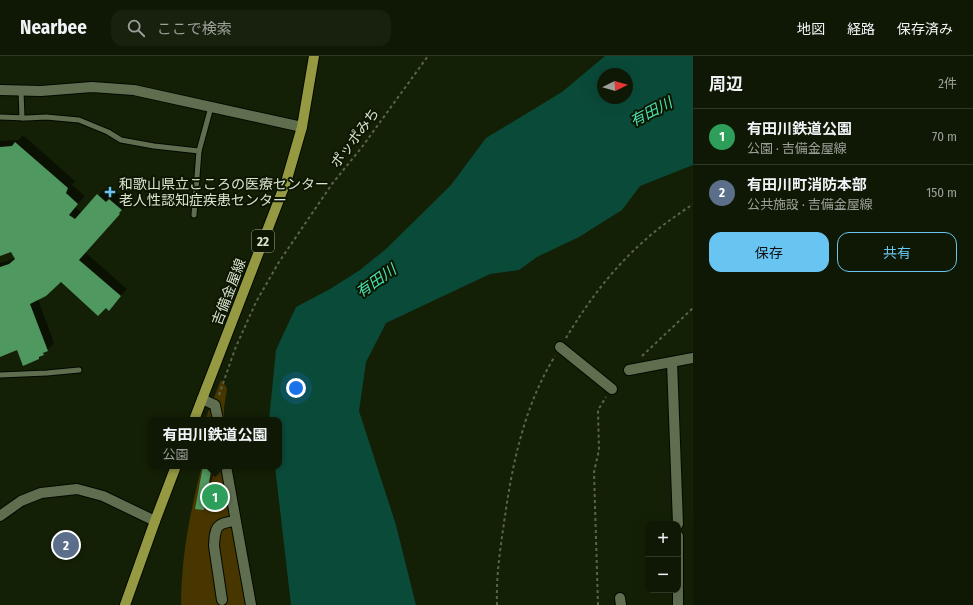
<!DOCTYPE html>
<html lang="ja">
<head>
<meta charset="utf-8">
<style>
	:root { --surface:#0f1804; --page:#18210e; --text:#f1f3f6; --muted:#9ba09a; --line:#2f3726; --accent:#68c4f0 }
	body { margin:0; font-family:"Fira Sans Condensed","Noto Sans JP",sans-serif; background:var(--page); color:var(--text) }
	.controls { position:absolute; right:12px; bottom:12px; display:grid; overflow:hidden; border-radius:8px; box-shadow:0 4px 16px #0002 }
	.controls button { width:36px; height:36px; display:grid; place-items:center; padding:0; border:0; border-bottom:1px solid var(--line); background:var(--surface); color:var(--text); font:20px sans-serif }
	.compass { position:absolute; left:597px; top:12px; width:36px; height:36px; border-radius:50%; background:var(--surface); box-shadow:0 4px 16px #0002; rotate:85deg }
	.you { position:absolute; left:296px; top:332px; width:14px; height:14px; margin:-10px; border:3px solid #fff; border-radius:50%; background:#1a73e8; box-shadow:0 0 0 6px #1a73e833 }
	.badge { display:grid; place-items:center; width:26px; height:26px; border-radius:50%; background:var(--accent); color:#fff; font-size:13px; font-weight:700 }
	.pin { position:absolute; translate:-50% -50%; border:2px solid #fff; box-shadow:0 1px 4px #0006 }
	.popup { position:absolute; left:148px; top:361px; width:134px; height:52px; box-sizing:border-box; display:grid; place-content:center; border-radius:8px; background:var(--surface); filter:drop-shadow(0 1px 3px #0005); font-size:13px; white-space:nowrap; color:var(--muted) }
	.popup b { font-size:15px; color:var(--text) }
	.popup::after { content:''; position:absolute; left:50%; top:100%; margin-left:-8px; border:8px solid transparent; border-top-color:var(--surface) }
	.list { margin:0; padding:0; list-style:none }
	h2 { display:flex; justify-content:space-between; align-items:center; height:52px; margin:0; padding:0 16px; font-size:17px }
	h2 small { font-size:13px; font-weight:400; color:var(--muted) }
	.list li { display:grid; grid-template-columns:26px 1fr auto; gap:12px; align-items:center; box-sizing:border-box; height:56px; padding:0 16px; border-top:1px solid var(--line) }
	.list b { display:block; font-size:15px; white-space:nowrap }
	.list p { margin:0; font-size:13px; white-space:nowrap; color:var(--muted) }
	.list em { font-size:13px; font-style:normal; color:var(--muted) }
	.actions { display:flex; gap:8px; padding:12px 16px }
	.actions a { flex:1; padding:9px 0; border:1px solid var(--accent); border-radius:12px; text-align:center; font-size:14px; color:var(--accent) }
	.actions .main { background:var(--accent); color:#111 }
	.icon { flex:none; width:22px; height:22px; fill:none; stroke:currentColor; stroke-width:2; stroke-linecap:round; stroke-linejoin:round }
	.map { position:relative; flex:none; width:693px; height:549px; overflow:hidden }
	header { display:flex; align-items:center; gap:24px; box-sizing:border-box; height:56px; padding:0 20px; background:var(--surface); border-bottom:1px solid var(--line) }
	header strong { font-size:19px }
	nav { display:flex; gap:22px; margin-inline-start:auto; font-size:14px }
	.search { width:280px; height:36px; background:var(--page); display:flex; align-items:center; gap:10px; box-sizing:border-box; padding:0 14px; border-radius:12px; color:var(--muted); font-size:15px }
	main { display:flex }
	aside { flex:1; background:var(--surface) }
	.map>svg:first-child { display:block }
	.green { fill:#483600 }
	.water { fill:#0a4a39; fill-rule:evenodd }
	.shadow { fill:#0007 }
	.building { fill:#4f985f }
	.lines { fill:none; stroke-linecap:round; stroke-linejoin:round }
	.lane-casing { stroke:#020900; stroke-width:7 }
	.street-casing { stroke:#020900; stroke-width:12 }
	.secondary-casing { stroke:#020900; stroke-width:12 }
	.primary-casing { stroke:#020900; stroke-width:12 }
	.path { stroke:#59644c; stroke-width:2; stroke-dasharray:3 3; stroke-linecap:butt }
	.lane { stroke:#606e50; stroke-width:5 }
	.street { stroke:#606e50; stroke-width:10 }
	.secondary { stroke:#606e50; stroke-width:10 }
	.primary { stroke:#959942; stroke-width:10 }
	.poi-dot { fill:#68c4f0; stroke:#0c1600; stroke-width:1.5 }
	.labels { text-anchor:middle; dominant-baseline:central; stroke-width:4; stroke-linejoin:round; paint-order:stroke }
	.shield { fill:#0c1600; stroke:#9da693; stroke-width:1 }
	.shield-label { font-size:13px; font-weight:bold; fill:#dbe3d2 }
	.street-label { font-size:14px; fill:#dbe3d2; stroke:#0c1600 }
	.poi-label { font-size:14px; fill:#dbe3d2; stroke:#0c1600; text-anchor:start }
	.water-label { font-size:15px; font-style:italic; fill:#48e2b6; stroke:#0c1600 }
</style>
</head>
<body>
<header>
<strong>Nearbee</strong>
<div class="search"><svg class="icon" aria-label="search" viewBox="0 0 24 24"><circle cx="10" cy="10" r="6"/><path d="M15 15l6 6"/></svg>ここで検索</div>
<nav><a>地図</a><a>経路</a><a>保存済み</a></nav>
</header>
<main>
<div class="map">
<svg width="693" height="549" viewBox="0 0 693 549">
	<rect width="100%" height="100%" fill="#142005"/>
	<g class="green">
		<polygon points="221,324 227,332 224,352 224,364 205,364"/>
		<path d="M202 410H230L256 549H181C181 503 190 455 202 410Z"/>
	</g>
	<path class="water" d="M605 0H693V109L640 130 622 154 579 181 537 201 519 214 490 218 386 267 366 306 359 355 396 469 416 549H291L275 410H279V364H269L276 294 296 251 330 233 360 214 386 193 451 129 486 82 562 36ZM603 18H627V42H603Z"/>
	<g class="shadow">
		<polygon points="23,79 75,125 72,129 85,140 75,151 82,157 105,132 113,139 116,136 128,146 126,150 85,196 127,233 109,253 61,225 38,243 54,287 39,303 18,293 0,299 0,207 16,202 12,194 0,199 0,85 19,84"/>
		<polygon points="204,410 215,410 207,450 204,453"/>
	</g>
	<g class="building">
		<polygon points="15,86 68,132 66,137 78,148 69,159 75,163 97,138 106,146 109,143 122,154 119,157 120,158 79,204 121,240 109,255 106,252 98,260 61,226 46,240 30,248 48,295 43,297 44,299 39,301 39,303 23,310 17,294 0,301 0,211 9,208 15,203 11,196 0,200 0,91 12,90"/>
		<polygon points="203,410 212,410 204,454 195,453"/>
	</g>
	<g class="lines">
		<g class="lane-casing">
			<g id="lane">
				<polyline points="21,35 22,62"/>
				<polyline points="0,61 26,62 46,61 79,64 108,76 121,84 154,90 199,95"/>
				<polyline points="194,159 199,95 211,51"/>
				<polyline points="0,319 47,317 79,314"/>
			</g>
		</g>
		<g class="street-casing">
			<g id="street">
				<polyline points="0,34 41,35 92,31 134,34 302,71"/>
				<polyline points="560,291 612,333"/>
				<polyline points="672,306 678,468"/>
				<polyline points="629,314 693,302"/>
				<polyline points="202,343 215,349 218,364"/>
				<polyline points="226,410 251,549"/>
				<polyline points="678,480 678,549"/>
				<polyline points="620,542 621,549"/>
				<path d="M222 544 214 490C215 471 216 467 235 465"/>
			</g>
		</g>
		<g class="secondary-casing">
			<polyline id="secondary" points="0,460 21,445 41,437 77,433 103,440 155,465"/>
		</g>
		<g class="primary-casing">
			<g id="primary">
				<polyline points="194,364 287,123 302,71 314,0"/>
				<polyline points="125,549 155,465 176,410"/>
			</g>
		</g>
		<g class="path">
			<path d="M566 282C587 247 613 212 644 185 659 171 676 160 693 148"/>
			<polyline points="642,300 693,252"/>
			<polyline points="219,339 235,293 256,246 279,206 332,128 362,91 428,0"/>
			<path d="M497 549C496 521 500 494 504 467 512 409 524 350 555 300"/>
			<polyline points="598,549 594,416 599,394 598,354 606,341"/>
		</g>
		<use href="#lane" class="lane"/>
		<use href="#street" class="street"/>
		<use href="#secondary" class="secondary"/>
		<use href="#primary" class="primary"/>
	</g>
	<path class="poi-dot" d="M108 130h4v4h4v4h-4v4h-4v-4h-4v-4h4z"/>
	<g class="labels">
		<rect class="shield" x="252" y="174" width="22" height="22" rx="3"/>
		<g class="shield-label">
			<text x="263" y="185">22</text>
		</g>
		<g class="street-label">
			<text transform="translate(355 82) rotate(-53)">ポッポみち</text>
			<text transform="translate(229 236) rotate(-69)">吉備金屋線</text>
		</g>
		<g class="poi-label">
			<text x="119" y="128">和歌山県立こころの医療センター<tspan x="119" dy="16">老人性認知症疾患センター</tspan></text>
		</g>
		<g class="water-label">
			<text transform="translate(651 56) rotate(-27)">有田川</text>
			<text transform="translate(376 225) rotate(-35)">有田川</text>
		</g>
	</g>
</svg>
<div class="controls">
<button>+</button>
<button>−</button>
</div>
<svg class="compass" viewBox="-18 -18 36 36"><path d="M0-13l5 13h-10z" fill="#e53935"/><path d="M0 13l5-13h-10z" fill="#9ba09a"/></svg>
<div class="you"></div>
<div class="pin badge" style="left:215px;top:441px;background:#2e9e5b">1</div>
<div class="popup"><b>有田川鉄道公園</b>公園</div>
<div class="pin badge" style="left:66px;top:489px;background:#5c6f8a">2</div>
</div>
<aside>
<h2>周辺<small>2件</small></h2>
<ul class="list">
<li><span class="badge" style="background:#2e9e5b">1</span><div><b>有田川鉄道公園</b><p>公園 · 吉備金屋線</p></div><em>70 m</em></li>
<li><span class="badge" style="background:#5c6f8a">2</span><div><b>有田川町消防本部</b><p>公共施設 · 吉備金屋線</p></div><em>150 m</em></li>
</ul>
<div class="actions"><a class="main">保存</a><a>共有</a></div>
</aside>
</main>
</body>
</html>
